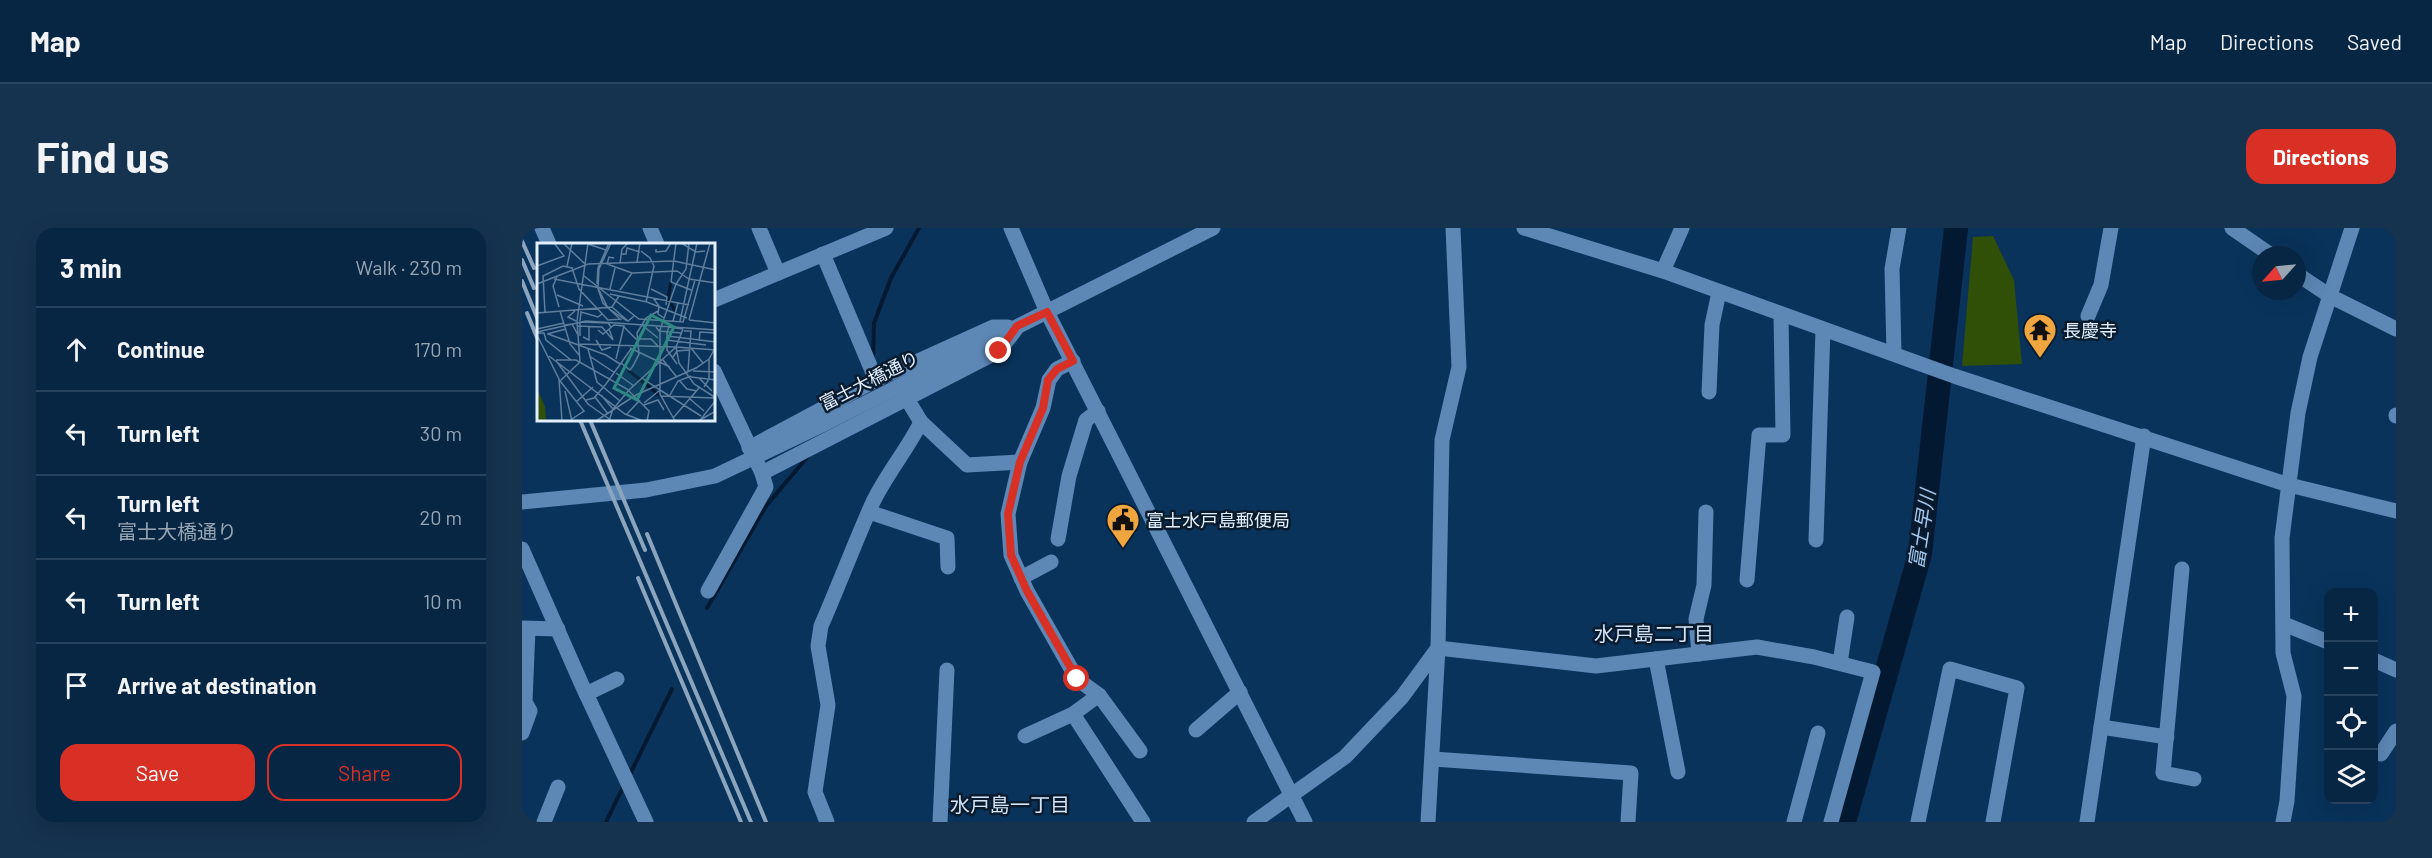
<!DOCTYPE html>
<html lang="en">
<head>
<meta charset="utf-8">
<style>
	:root { --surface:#072644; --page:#15324f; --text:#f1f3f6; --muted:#98a5b2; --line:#28435d; --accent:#d93025 }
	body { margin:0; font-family:Barlow,"Noto Sans JP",sans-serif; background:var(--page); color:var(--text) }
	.controls { position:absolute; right:18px; bottom:18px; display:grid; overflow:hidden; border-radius:12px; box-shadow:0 6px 24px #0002 }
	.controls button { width:54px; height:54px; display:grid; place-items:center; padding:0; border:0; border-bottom:2px solid var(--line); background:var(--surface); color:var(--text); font:30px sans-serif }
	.compass { position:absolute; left:1730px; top:18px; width:54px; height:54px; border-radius:50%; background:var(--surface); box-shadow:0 6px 24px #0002; rotate:243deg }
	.stop { position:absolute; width:18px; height:18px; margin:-14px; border:4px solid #d93025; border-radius:50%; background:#fff }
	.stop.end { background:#d93025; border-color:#fff; box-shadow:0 2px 6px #0008 }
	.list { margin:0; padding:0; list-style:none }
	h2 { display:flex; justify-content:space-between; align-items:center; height:78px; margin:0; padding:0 24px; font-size:26px }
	h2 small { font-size:20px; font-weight:400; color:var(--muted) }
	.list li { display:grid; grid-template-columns:39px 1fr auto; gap:18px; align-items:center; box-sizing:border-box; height:84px; padding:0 24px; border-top:2px solid var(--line) }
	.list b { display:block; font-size:22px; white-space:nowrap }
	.list p { margin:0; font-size:20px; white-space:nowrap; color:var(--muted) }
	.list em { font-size:20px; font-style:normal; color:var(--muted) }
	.actions { display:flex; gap:12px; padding:18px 24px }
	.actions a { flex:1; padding:14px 0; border:2px solid var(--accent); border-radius:18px; text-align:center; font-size:21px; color:var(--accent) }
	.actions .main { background:var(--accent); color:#fff }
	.icon { flex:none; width:33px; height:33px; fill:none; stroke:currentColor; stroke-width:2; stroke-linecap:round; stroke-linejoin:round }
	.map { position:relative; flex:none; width:1874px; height:594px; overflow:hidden; border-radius:18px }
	header { display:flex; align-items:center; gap:36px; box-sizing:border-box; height:84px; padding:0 30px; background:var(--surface); border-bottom:2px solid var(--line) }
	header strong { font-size:28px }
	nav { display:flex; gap:33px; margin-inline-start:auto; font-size:21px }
	.intro { display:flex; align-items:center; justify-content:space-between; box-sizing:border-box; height:144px; padding:0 36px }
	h1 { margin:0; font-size:42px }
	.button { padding:15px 27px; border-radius:18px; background:var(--accent); color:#fff; font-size:21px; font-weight:700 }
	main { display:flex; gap:36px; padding:0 36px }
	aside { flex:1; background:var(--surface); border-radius:18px; box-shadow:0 6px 24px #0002 }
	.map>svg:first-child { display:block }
	.green { fill:#304f07 }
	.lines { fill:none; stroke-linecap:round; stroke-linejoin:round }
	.stream { stroke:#021931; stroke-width:4 }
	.river { stroke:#021931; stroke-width:24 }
	.minor { stroke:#5d87b5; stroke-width:15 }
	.rail { stroke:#8ca5be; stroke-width:4 }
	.route { stroke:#d93025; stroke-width:8 }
	.labels { text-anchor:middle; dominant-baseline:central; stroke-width:5; stroke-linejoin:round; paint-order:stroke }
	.poi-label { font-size:18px; fill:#e1effe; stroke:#0a1b2d; text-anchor:start }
	.street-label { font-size:18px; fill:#e1effe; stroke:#0a1b2d }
	.water-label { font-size:20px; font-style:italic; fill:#a4c9f1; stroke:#0a1b2d }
	.neighbourhood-label { font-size:20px; fill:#d3e5f9; stroke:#0a1b2d }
	.inset-river { fill:none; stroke:#021931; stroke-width:3 }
	.inset-road { fill:none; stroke:#5f7e9c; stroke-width:1.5 }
	.view { fill:#2e8884; fill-opacity:0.15; stroke:#2e8884; stroke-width:3 }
	.inset-edge { fill:none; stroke:#e1effe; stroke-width:3 }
</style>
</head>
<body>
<header>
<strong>Map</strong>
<nav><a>Map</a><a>Directions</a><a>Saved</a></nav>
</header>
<div class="intro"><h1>Find us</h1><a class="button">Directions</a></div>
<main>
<aside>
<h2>3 min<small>Walk · 230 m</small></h2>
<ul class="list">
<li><svg class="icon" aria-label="ahead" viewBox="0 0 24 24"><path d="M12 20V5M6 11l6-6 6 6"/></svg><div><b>Continue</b></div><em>170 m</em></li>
<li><svg class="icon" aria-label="left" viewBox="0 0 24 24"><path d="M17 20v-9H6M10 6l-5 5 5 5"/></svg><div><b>Turn left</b></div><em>30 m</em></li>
<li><svg class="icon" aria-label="left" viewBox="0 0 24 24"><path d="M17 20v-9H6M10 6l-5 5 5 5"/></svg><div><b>Turn left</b><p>富士大橋通り</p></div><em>20 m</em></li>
<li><svg class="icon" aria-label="left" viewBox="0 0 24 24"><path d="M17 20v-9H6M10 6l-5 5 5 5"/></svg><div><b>Turn left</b></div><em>10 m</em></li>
<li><svg class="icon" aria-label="arrive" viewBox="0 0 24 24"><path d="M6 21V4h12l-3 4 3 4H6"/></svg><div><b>Arrive at destination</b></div></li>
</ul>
<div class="actions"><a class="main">Save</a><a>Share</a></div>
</aside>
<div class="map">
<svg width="1874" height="594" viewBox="0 0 1874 594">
	<rect width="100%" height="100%" fill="#09335b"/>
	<polygon class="green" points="1471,8 1492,52 1500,136 1440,138 1451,9"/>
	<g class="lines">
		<g class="stream">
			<polyline points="351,130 352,95 369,50 397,0"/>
			<polyline points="185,380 244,278 287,227"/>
			<polyline points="107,548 150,461"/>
			<polyline points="84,594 102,557"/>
		</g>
		<polyline class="river" points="1322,594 1398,326 1434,0"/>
		<g class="minor">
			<polyline points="20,0 27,16"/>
			<polyline points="128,0 135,16"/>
			<polyline points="237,0 256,45"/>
			<polyline points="489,0 525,84 783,594"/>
			<polyline points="1002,0 1141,43 1432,148 1767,257 1874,283"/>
			<polyline points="1710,0 1749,27"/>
			<polyline points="301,26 354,152"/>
			<polyline points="1141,43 1160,0"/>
			<polyline points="1775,46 1808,68 1874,101"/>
			<polyline points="192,72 364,0"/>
			<polyline points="1566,88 1579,57 1589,0"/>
			<polyline points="1372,125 1370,41 1377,0"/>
			<polyline points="551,133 535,141 527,152 521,180 498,234 486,286 489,327 505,363 555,451 577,467 618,523"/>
			<polyline points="1187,164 1190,97 1197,64"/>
			<polyline points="385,171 399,194 445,237 498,234"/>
			<polyline points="1874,188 1874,187"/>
			<polyline points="227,220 354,152 471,99 486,99"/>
			<polyline points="240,245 477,123 494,101"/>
			<polyline points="0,274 124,262 193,248 302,196 691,0"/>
			<polyline points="347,284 425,310 426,339"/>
			<polyline points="536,311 547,248 564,192 576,183"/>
			<polyline points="1294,312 1301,101"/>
			<polyline points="0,321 60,457 124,594"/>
			<polyline points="1660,341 1641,545 1672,551"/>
			<polyline points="499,350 529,334"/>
			<polyline points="1225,352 1237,207 1261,207 1259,87"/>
			<polyline points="186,363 244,259 240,245 192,143"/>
			<polyline points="1762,396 1806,414"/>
			<polyline points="0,400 36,401"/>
			<polyline points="916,420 1074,438 1235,419 1292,429 1351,444 1309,594"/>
			<polyline points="1177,426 1174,391 1182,357 1184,284"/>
			<polyline points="1134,431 1156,544"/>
			<polyline points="1852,432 1874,442"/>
			<polyline points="1318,435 1325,389"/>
			<polyline points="64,466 95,451"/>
			<polyline points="577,467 551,486 621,594"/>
			<polyline points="1579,499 1645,509"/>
			<polyline points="674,502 718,464"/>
			<polyline points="0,505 8,483 3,474 6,401"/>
			<polyline points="503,508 551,486"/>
			<polyline points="1859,526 1874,503"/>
			<polyline points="911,531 1109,545 1106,594"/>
			<polyline points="22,594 36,559"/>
			<path d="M305 594 293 564 306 477 296 418 299 398C317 357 333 314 351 274 365 245 385 222 399 194"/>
			<polyline points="418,594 425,442"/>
			<polyline points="732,594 823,529 880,469 916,420"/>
			<polyline points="906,594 916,420 920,212 937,139 931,0"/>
			<polyline points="1272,594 1296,505"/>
			<polyline points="1396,594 1428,441 1495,460 1471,594"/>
			<polyline points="1565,594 1622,208"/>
			<polyline points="1761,594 1765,573 1772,468 1761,425 1760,310 1776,185 1788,129 1830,0"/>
		</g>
		<g class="rail">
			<polyline points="0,13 12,40"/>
			<polyline points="0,32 12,60"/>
			<polyline points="0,53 16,92"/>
			<polyline points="5,85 16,112"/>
			<polyline points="58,192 229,594"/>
			<polyline points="68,192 123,322"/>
			<polyline points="125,306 244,594"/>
			<polyline points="116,350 219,594"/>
		</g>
	</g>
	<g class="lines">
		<polyline class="route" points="477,123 495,98 525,84 551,133 535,141 526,152 521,180 498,234 486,286 489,327 505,363 555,451"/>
	</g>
	<defs>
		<g id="temple-pin" transform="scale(1.725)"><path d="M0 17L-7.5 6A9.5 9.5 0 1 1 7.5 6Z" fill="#f0a63f" stroke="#0a1b2d"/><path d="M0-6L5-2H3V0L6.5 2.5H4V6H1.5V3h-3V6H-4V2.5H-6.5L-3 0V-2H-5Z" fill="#111"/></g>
		<g id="civic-pin" transform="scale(1.725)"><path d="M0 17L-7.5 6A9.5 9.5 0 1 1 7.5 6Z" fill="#f0a63f" stroke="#0a1b2d"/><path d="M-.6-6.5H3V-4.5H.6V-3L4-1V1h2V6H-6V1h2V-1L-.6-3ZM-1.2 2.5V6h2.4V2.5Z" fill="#111"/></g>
	</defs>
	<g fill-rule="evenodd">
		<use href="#temple-pin" x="1518" y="102"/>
		<use href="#civic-pin" x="601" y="292"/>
	</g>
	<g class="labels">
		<g class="poi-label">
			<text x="1541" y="102">長慶寺</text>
			<text x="624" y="292">富士水戸島郵便局</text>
		</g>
		<g class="street-label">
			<text transform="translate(347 152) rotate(-27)">富士大橋通り</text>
		</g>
		<g class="water-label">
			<text transform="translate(1399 301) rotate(-81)">富士早川</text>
		</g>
		<g class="neighbourhood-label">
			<text x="1132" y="405">水戸島二丁目</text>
			<text x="488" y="576">水戸島一丁目</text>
		</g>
	</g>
	<g transform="translate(15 15)">
		<rect width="178" height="178" fill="#09335b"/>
		<path d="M0 145 8 164 9 178H0Z" fill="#304f07"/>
		<path class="inset-river" d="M134 39 131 55 138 68M91 127 122 152"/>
		<path class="inset-road" d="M26 0 48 21M74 0 62 26 61 45 71 65 90 78M144 0 159 9 168 8M51 1 69 7M119 6V9L129 8 134 0M104 8 113 15 117 23 109 59M84 11H89L90 5 103 9M77 15 72 14 70 21 95 30 140 28 152 36 179 40M100 19 103 0M83 20 85 6 91 0M0 23 27 13 17 0M30 23 35 0M47 33 102 76 146 79 158 37M20 34 16 43 22 64M17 36 152 62M134 39 139 0M134 39 154 47M0 41 51 21 137 18 179 27M60 41 61 25 72 0M60 43 66 60 84 77M73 46 78 25M114 46 130 54 129 62M83 47 95 30M73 51 110 59 150 75M20 52 46 63M116 55 122 63 121 71 127 75M75 64 91 78 97 73M23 68 33 101 42 112M38 68 31 74 39 78M8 69 6 33 26 23 35 25 42 46 71 77 85 76M0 70 75 64 82 53M152 77 173 0M152 77 179 80M43 78 44 69 61 74 65 71M136 78 141 60M143 78 160 0M28 82 35 81 41 92M105 82 121 95M40 83 65 84 76 97 72 86M87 84 99 96H114L121 103M119 84 122 88 144 90M0 86 27 80M146 86 139 104 179 107M61 87 66 91 77 82 87 83 79 116M147 88H154L151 128M0 89 49 78 179 87M130 89V107L140 121M130 89 132 84 146 86M1 90H7L9 97 34 117M10 91 29 86M11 91 69 112 83 121M0 92 22 136 25 178M43 93V79L71 80 74 84M130 93 179 99M46 94 52 97V83M59 97 65 107 74 104M130 97 169 102M162 98 163 89 179 90M42 101 139 104M139 104 142 120 157 141 179 155M93 105 133 124M154 105 166 120M51 106 60 139 83 158M12 113 88 171 106 178M54 114 78 130M136 114 140 108 152 107M19 117H39L90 146 112 168 110 178M126 117 139 133M20 119 51 161 75 178M84 120 93 127 96 123 102 111 100 90 109 75 121 68M156 128 179 129M79 130 97 143M154 134 179 137M105 135 123 147M162 135 175 148M142 137 150 146 160 148M167 144 172 136V116M123 147 164 173M28 148 35 178M64 152 76 166M133 152 141 138 154 133M124 153 177 155M58 154 71 171M153 156 167 168M49 157 57 155 69 141 94 106M39 159 56 144M107 160 123 147M107 162 121 157 127 167M89 172 103 157M136 175 162 145M35 176 47 168 23 138 43 119 40 78 51 0M164 176 179 157M59 178 99 152 159 125 172 116 177 107M72 178 76 166 92 147 139 104M138 178 123 151V87L139 41 149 26 152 0M161 178 179 168"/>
		<path class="view" d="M114 72 137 84 100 157 77 145Z"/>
		<rect width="178" height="178" class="inset-edge"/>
	</g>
</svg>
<div class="controls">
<button>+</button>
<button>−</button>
<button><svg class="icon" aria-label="locate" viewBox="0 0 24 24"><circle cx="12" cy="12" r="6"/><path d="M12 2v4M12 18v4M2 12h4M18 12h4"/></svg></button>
<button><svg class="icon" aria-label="layers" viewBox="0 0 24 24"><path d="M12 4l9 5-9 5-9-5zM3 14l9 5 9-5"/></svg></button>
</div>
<svg class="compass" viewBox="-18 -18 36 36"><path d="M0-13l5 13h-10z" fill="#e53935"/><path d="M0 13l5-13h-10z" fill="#98a5b2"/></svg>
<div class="stop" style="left:555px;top:451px"></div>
<div class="stop end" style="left:477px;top:123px"></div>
</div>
</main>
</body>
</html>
